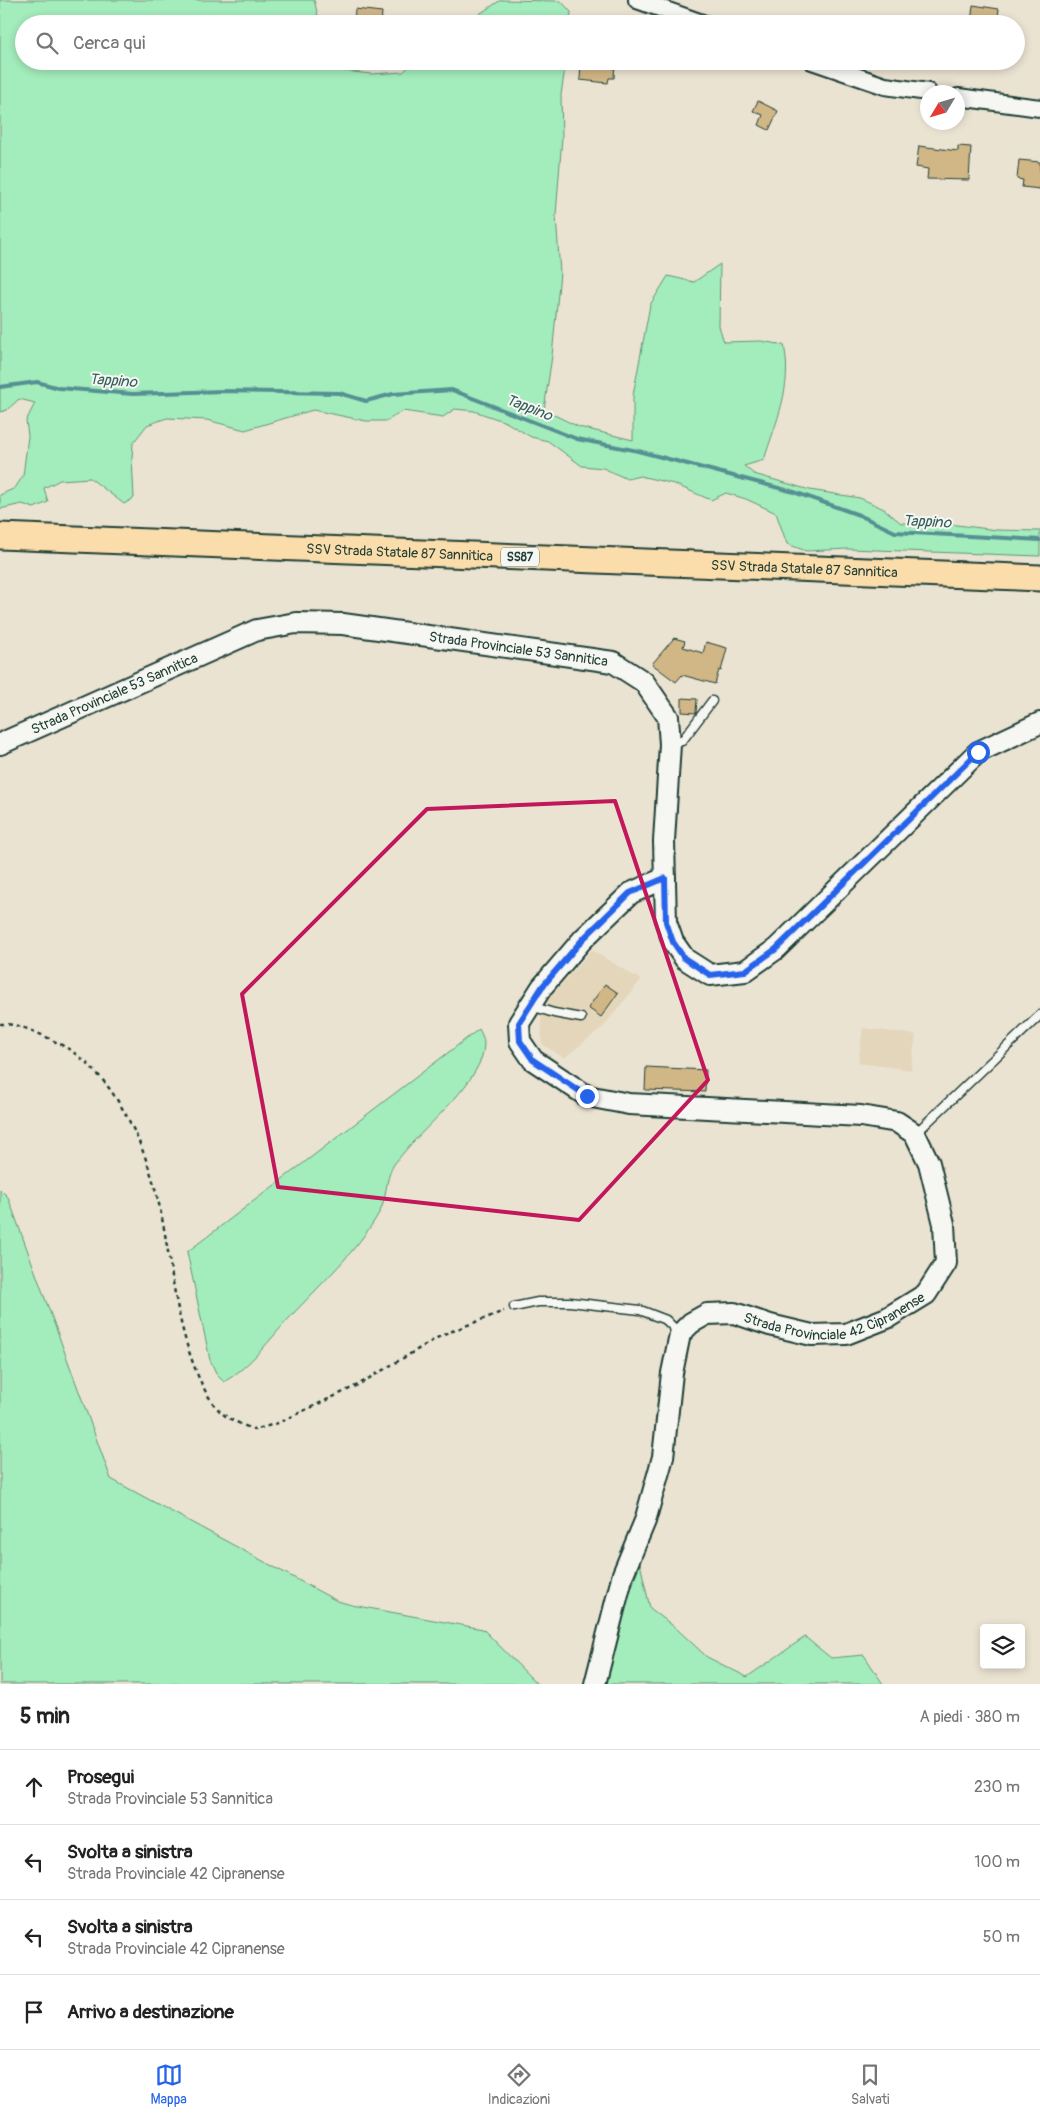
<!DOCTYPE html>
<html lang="it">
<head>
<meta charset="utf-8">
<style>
	:root { --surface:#fff; --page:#f6f6f6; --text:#222; --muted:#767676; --line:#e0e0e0; --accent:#2563eb }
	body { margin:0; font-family:Pangolin,sans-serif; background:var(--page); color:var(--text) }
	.controls { position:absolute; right:15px; bottom:15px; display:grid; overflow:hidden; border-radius:5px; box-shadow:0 2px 8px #0003 }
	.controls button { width:45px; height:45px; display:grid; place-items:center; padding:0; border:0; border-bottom:1px solid var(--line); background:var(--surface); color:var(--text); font:25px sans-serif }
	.compass { position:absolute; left:920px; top:85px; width:45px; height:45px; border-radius:50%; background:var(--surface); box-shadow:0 2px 8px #0003; rotate:232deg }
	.stop { position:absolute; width:15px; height:15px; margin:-11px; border:4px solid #2563eb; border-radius:50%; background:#fff }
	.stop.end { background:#2563eb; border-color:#fff; box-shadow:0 1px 5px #0008 }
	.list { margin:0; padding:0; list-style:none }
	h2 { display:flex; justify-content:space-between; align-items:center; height:65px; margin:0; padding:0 20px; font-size:21px }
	h2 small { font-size:16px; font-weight:400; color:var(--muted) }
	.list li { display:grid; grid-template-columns:32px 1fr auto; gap:15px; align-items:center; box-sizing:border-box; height:75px; padding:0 20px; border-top:1px solid var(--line) }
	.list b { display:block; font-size:19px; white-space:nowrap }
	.list p { margin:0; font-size:16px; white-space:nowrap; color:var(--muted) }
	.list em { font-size:16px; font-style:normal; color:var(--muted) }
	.icon { flex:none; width:28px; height:28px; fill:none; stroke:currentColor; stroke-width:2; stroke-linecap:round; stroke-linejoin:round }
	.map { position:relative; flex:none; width:1040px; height:1684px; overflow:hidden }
	.search { position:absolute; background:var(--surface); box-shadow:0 2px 8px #0003; left:15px; right:15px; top:15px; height:55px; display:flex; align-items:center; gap:12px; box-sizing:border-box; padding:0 18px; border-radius:28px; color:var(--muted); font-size:19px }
	.sheet { height:365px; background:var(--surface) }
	nav { display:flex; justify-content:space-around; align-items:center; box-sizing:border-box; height:70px; border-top:1px solid var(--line); background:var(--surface); font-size:14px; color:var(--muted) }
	nav a { display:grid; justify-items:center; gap:2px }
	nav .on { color:var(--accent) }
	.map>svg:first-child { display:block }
	.built { fill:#e3d6bb }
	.green { fill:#a3ecbb; stroke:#619478 }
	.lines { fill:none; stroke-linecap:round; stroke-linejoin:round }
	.stream { stroke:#549093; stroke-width:4 }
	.building { fill:#d1b686; stroke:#1f3d34 }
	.service-casing { stroke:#1f3d34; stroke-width:11 }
	.minor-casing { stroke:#1f3d34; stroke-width:20 }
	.tertiary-casing { stroke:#1f3d34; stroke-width:24 }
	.primary-casing { stroke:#1f3d34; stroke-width:29 }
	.path { stroke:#1f3d34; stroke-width:2.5; stroke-dasharray:4 4; stroke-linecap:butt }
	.service { stroke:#f6f6f2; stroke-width:8 }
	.minor { stroke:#f6f6f2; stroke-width:16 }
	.tertiary { stroke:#f6f6f2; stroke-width:20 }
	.primary { stroke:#fbddab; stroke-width:25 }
	.route { stroke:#2563eb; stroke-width:6 }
	.marked { fill:none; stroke:#c2185b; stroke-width:4; stroke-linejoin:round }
	.labels { text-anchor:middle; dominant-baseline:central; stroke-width:4; stroke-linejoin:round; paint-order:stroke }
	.shield { fill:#f6f6f2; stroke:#60746d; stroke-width:1 }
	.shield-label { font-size:12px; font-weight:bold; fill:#1f3d34 }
	.street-label { font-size:14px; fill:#1f3d34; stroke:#f6f6f2 }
	.water-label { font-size:15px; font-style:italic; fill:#35605c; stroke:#f6f6f2 }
</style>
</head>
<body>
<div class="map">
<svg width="1040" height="1684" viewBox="0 0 1040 1684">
	<rect width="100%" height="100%" fill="#ebe3d2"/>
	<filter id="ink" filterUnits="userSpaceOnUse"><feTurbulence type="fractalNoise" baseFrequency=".02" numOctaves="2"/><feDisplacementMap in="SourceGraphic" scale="10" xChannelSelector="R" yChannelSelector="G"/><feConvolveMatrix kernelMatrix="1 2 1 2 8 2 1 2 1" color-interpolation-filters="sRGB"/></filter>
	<g filter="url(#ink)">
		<g class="built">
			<polygon points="592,950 641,980 603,1027 564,1058 542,1044 541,1011 547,1000"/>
			<polygon points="863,1028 916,1035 911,1070 858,1063"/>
		</g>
		<g class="green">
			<path d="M0 0H314L320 24H24V61H339L345 71 371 74 403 72 415 61H566L561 95 562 137 556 215 560 273 552 356 544 410 579 427 633 440V395L650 305 668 276 694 282 720 264 719 326 724 342 761 341 784 345C793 387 776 421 764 460L744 466 754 474 810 490 860 498 884 509 901 523H941L997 530 1040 531V556L848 549 806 551 787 544 776 513 746 499 726 493 711 500 674 484 640 476 627 479 603 468 582 466 548 441 531 437 506 422 474 411 455 409 443 417 403 411 386 421H366L313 410 245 430 207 420 167 418 147 425 133 443 132 458 134 498 124 504 90 478 60 480 44 488 48 502 34 508 22 504 0 509V495L15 488 23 476 28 436 26 421 35 403 19 399 7 410 0 412Z"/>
			<polygon points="501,0 561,1 571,12 570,24 464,24"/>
			<path d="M479 1029C481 1033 484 1038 484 1043 485 1079 426 1125 405 1151 401 1156 396 1161 393 1166 385 1180 387 1199 379 1213 358 1250 320 1285 291 1316 270 1339 251 1366 224 1382L217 1375 210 1360 187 1252Z"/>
			<polygon points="0,1189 8,1197 111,1479 337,1601 352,1605 483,1629 537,1684 0,1684"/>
			<polygon points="640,1563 650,1608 677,1629 707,1657 747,1677 805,1637 831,1658 864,1655 883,1684 604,1684 612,1646"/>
		</g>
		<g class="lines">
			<polyline class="stream" points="0,387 37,382 59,388 133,394 223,391 339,393 366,401 393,394 452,390 577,439 638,451 794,492 859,515 895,532 1040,540"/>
		</g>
		<g class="building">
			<polygon points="973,5 999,9 997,24 971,24"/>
			<polygon points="355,9 382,12 381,24 354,24"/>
			<polygon points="581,61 615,61 614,78 609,78 608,83 580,80"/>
			<polygon points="758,101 778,111 769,130 759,125 763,115 753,111"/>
			<polygon points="919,146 958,151 958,146 971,147 969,180 927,179 928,169 916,167"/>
			<polygon points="1019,160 1040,162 1040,189 1022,187 1023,180 1017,179"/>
			<polygon points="674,638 685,641 683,647 703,653 706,642 727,648 721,671 719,670 715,684 682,675 676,682 652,664"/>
			<polygon points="682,698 697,699 696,713 682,712"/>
			<polygon points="605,984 618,993 601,1017 588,1008"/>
			<polygon points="646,1067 706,1070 705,1092 645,1090"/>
		</g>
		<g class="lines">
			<g class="service-casing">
				<g id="service">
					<polyline points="672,744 682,741 712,701"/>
					<polyline points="531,1006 554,1013 581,1018"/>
					<polyline points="915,1134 1040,1015"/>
					<polyline points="514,1307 538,1302 570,1302 640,1310 666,1320 679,1333"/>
				</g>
			</g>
			<g class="minor-casing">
				<g id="minor">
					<polyline points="637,0 705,24"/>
					<polyline points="812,61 885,86 928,92"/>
					<polyline points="958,97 1040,108"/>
				</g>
			</g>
			<g class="tertiary-casing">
				<g id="tertiary">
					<path id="s1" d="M0 744 257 630 296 623 343 624 613 662 644 682 668 717 670 744 664 841 666 922 673 942 685 959 710 975 745 971 776 949 978 752 1040 723"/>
					<path id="s2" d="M595 1684 623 1574 645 1521 663 1457 672 1373 680 1334 691 1323 707 1314 734 1313 770 1325 812 1335 846 1334 887 1318 926 1294 946 1263 944 1224 929 1163 915 1134 897 1122 861 1116 629 1104 587 1096 533 1060 520 1041 519 1023 542 987 583 939 631 893 665 878"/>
				</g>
			</g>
			<g class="primary-casing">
				<g id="primary">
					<path id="s3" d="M0 536 1040 578"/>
				</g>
			</g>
			<path class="path" d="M0 1024C20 1023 42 1035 60 1044 115 1073 146 1147 159 1204 171 1257 174 1312 193 1363 200 1382 210 1405 227 1417 235 1422 246 1426 254 1430L278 1423 356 1386 442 1335 504 1311"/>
			<use href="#service" class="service"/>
			<use href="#minor" class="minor"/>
			<use href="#tertiary" class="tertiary"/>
			<use href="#primary" class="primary"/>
		</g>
	</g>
	<g class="lines" filter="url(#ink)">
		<polyline class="route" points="587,1096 533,1060 520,1041 519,1023 542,987 583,939 630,893 665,878 666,922 673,942 684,958 710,975 745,971 776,949 978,752"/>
	</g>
	<path class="marked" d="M615 801 708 1080 579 1220 278 1187 242 994 427 809Z"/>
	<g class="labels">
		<rect class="shield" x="501" y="547.5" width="38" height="19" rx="4"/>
		<g class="shield-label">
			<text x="520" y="557">SS87</text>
		</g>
		<g class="street-label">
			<text stroke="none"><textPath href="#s3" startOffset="400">SSV Strada Statale 87 Sannitica</textPath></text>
			<text stroke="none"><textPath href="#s3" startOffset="805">SSV Strada Statale 87 Sannitica</textPath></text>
			<text stroke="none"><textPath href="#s1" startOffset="545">Strada Provinciale 53 Sannitica</textPath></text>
			<text stroke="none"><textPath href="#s1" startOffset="125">Strada Provinciale 53 Sannitica</textPath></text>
			<text stroke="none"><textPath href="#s2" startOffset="529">Strada Provinciale 42 Cipranense</textPath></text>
		</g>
		<g class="water-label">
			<text transform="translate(113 381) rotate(4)">Tappino</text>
			<text transform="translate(529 408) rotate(21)">Tappino</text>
			<text transform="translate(927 522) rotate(3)">Tappino</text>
		</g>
	</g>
</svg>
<div class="controls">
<button><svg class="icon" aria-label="layers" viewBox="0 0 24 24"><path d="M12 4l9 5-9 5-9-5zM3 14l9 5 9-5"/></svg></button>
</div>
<svg class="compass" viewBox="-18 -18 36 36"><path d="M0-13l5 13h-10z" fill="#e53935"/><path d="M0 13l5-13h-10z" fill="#767676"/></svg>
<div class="stop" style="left:978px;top:752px"></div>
<div class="stop end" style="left:587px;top:1096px"></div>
<div class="search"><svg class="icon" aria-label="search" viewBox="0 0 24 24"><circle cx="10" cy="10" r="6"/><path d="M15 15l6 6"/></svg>Cerca qui</div>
</div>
<section class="sheet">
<h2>5 min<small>A piedi · 380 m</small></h2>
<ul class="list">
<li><svg class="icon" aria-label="ahead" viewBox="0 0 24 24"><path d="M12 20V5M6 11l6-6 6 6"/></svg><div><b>Prosegui</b><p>Strada Provinciale 53 Sannitica</p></div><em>230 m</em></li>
<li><svg class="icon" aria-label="left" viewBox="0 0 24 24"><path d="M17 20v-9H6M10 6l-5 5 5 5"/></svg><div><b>Svolta a sinistra</b><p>Strada Provinciale 42 Cipranense</p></div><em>100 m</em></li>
<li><svg class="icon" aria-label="left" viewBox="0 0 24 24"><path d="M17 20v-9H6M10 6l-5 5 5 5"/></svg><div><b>Svolta a sinistra</b><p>Strada Provinciale 42 Cipranense</p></div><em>50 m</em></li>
<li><svg class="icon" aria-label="arrive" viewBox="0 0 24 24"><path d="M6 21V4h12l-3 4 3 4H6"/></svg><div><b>Arrivo a destinazione</b></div></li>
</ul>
</section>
<nav>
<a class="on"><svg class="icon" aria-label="map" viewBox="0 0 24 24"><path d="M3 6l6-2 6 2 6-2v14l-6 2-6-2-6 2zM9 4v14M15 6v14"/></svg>Mappa</a>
<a><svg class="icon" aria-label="directions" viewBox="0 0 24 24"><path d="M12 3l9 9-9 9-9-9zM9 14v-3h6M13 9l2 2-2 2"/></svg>Indicazioni</a>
<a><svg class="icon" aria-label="saved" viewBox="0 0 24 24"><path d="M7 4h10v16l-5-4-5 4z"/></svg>Salvati</a>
</nav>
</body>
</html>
